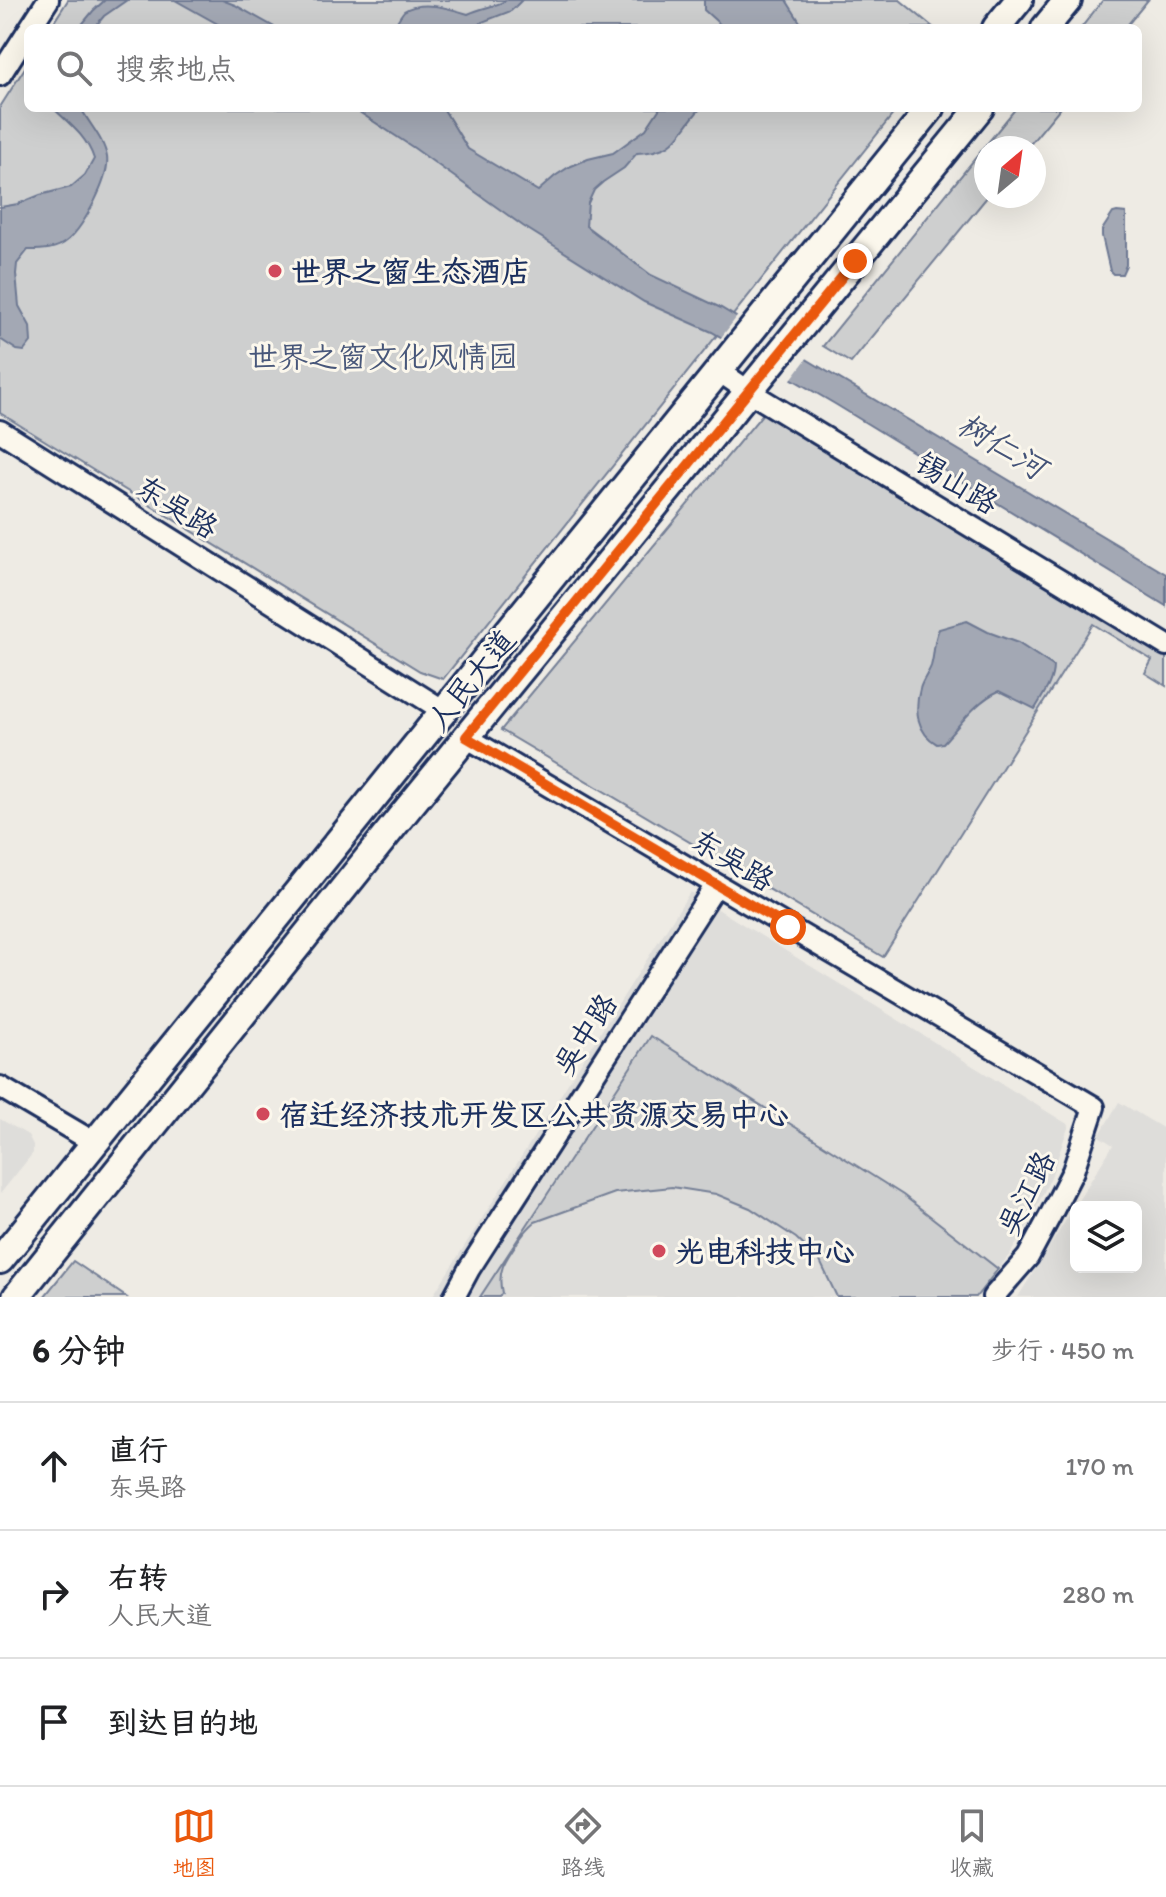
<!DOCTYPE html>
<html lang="zh">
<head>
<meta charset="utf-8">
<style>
	:root { --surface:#fff; --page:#f6f6f6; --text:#202124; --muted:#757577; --line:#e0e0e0; --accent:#ea580c }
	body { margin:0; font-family:Itim,"LXGW WenKai TC",sans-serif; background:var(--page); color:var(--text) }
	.controls { position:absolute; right:24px; bottom:24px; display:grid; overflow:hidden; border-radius:12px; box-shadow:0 8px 32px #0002 }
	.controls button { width:72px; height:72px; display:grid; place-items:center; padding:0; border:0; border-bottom:2px solid var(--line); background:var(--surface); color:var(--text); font:40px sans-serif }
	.compass { position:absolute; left:974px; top:136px; width:72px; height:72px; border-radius:50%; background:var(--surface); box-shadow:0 8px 32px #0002; rotate:29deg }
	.stop { position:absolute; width:24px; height:24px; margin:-18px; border:6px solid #ea580c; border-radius:50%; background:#fff }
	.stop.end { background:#ea580c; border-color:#fff; box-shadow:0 2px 8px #0008 }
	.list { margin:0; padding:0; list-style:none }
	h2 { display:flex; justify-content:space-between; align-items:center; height:104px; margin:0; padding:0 32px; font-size:34px }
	h2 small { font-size:26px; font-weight:400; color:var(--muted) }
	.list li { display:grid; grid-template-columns:52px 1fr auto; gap:24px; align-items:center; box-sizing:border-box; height:128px; padding:0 32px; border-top:2px solid var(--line) }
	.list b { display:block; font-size:30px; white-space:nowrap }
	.list p { margin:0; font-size:26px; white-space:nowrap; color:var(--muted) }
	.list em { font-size:26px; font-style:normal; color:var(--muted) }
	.icon { flex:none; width:44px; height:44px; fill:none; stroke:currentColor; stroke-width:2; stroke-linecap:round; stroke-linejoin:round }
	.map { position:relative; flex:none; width:1166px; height:1297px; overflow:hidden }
	.search { position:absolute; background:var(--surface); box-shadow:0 8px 32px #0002; left:24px; right:24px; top:24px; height:88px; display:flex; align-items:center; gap:20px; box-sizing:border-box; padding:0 28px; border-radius:12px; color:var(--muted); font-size:30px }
	.sheet { height:488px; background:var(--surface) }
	nav { display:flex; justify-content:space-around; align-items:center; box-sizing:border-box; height:112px; border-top:2px solid var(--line); background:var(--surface); font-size:22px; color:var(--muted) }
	nav a { display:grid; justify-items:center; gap:4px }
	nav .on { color:var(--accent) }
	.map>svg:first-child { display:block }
	.built { fill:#deddda; fill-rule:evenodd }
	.green { fill:#cecfcf; stroke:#747f96; stroke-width:2 }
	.water { fill:#a3a8b4; stroke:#6d7892; stroke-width:2 }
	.pier { fill:#eeebe4 }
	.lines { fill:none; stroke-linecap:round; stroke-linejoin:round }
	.minor-casing { stroke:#1b2f5e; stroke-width:26 }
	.major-casing { stroke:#1b2f5e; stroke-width:32 }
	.minor { stroke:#fbf7ec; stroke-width:20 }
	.major { stroke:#fbf7ec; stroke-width:26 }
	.route { stroke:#ea580c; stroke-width:10 }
	.poi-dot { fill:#d1495b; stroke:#fbf7ec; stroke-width:3 }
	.labels { text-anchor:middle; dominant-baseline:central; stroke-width:6; stroke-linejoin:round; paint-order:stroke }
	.poi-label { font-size:30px; font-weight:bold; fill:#1b2f5e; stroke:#fbf7ec; text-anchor:start }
	.park-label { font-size:30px; fill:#48577a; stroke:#fbf7ec }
	.street-label { font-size:30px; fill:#1b2f5e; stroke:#fbf7ec }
	.water-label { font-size:32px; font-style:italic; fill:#445378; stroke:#fbf7ec }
</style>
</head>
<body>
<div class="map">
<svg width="1166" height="1297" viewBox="0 0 1166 1297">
	<rect width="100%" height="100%" fill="#eeebe4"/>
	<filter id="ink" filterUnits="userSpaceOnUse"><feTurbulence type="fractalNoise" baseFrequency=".0125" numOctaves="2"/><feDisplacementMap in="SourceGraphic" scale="16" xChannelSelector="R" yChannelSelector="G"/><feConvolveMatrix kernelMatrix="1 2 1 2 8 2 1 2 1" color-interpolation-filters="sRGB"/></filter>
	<g filter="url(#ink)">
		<g class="built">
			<polygon points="690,892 1069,1125 1051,1177 1029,1223 1010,1254 976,1297 432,1297"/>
			<path d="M1119 1102 1166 1130V1297H1018L1113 1145 1099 1136ZM1136 1207V1267H1076V1207Z"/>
			<polygon points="0,1119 28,1135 33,1145 33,1153 0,1194"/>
		</g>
		<g class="green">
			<polygon points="68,0 900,0 934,28 50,28"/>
			<polygon points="1103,0 1148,0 1125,28 1081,28"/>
			<polygon points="28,63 28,108 898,108 443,679 420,671 0,413 0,107"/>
			<polygon points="1016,108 1060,108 1027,148 986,148 986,196 988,196 851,363 823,346"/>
			<polygon points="765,411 1166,653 1166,686 1145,673 1152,660 1093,624 883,957 501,730"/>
			<path d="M651 1036 903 1195 998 1269 976 1297H837L820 1261 796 1238 750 1208 716 1194 672 1187 615 1193 535 1222C525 1230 509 1253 503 1266 500 1274 500 1285 502 1293L499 1297H480Z"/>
			<polygon points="73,1261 126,1297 44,1297"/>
		</g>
		<g class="water">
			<polygon points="105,0 127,0 104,16 94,28 79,28 93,11"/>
			<polygon points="175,0 222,0 235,5 276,28 225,28"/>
			<path d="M507 0H522L511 11 482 22 476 28H393C396 23 400 16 404 11 421 0 449 8 468 14 482 7 495 7 507 0Z"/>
			<polygon points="704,0 786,0 800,22 812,28 724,28 704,10"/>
			<path d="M53 108H81C89 124 104 139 107 157 110 178 84 226 68 240 57 250 42 250 28 250L17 264 16 274 19 306 30 326 31 342 24 351 17 350 0 339V207L18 204 40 195 71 187 85 175 94 159C87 137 70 124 53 108Z"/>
			<path d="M353 108H443L468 149 538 191 555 176 569 167 588 159 613 153 646 129 660 108H701C676 134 680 151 637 153L624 168 603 182 594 190 588 203 586 226 651 275 721 308 1166 574V606L835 404 712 332 644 302 523 226 414 148Z"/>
			<polygon points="1117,212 1126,213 1126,265 1122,274 1113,274 1110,271 1102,236 1102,230 1113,213"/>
			<path d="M967 621 988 632 1018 643 1053 666C1053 682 1043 695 1035 709L999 691C976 701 960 725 943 743L937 744C917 733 914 710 920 689 922 681 928 674 931 666 935 653 933 641 939 629Z"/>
		</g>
		<polygon class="pier" points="739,314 808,357 789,382 720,339"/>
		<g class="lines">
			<g class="minor-casing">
				<g id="minor">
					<polyline points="30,28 48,0"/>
					<polyline points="0,75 28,31"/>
					<polyline points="719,371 748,391 1166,645"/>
					<polyline points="0,431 444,711"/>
					<polyline points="466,737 1094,1107 1073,1171 1050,1216 1028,1257 993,1297"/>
					<polyline points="0,1087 95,1143"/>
					<polyline points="454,1297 469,1269 716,885"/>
				</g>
			</g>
			<g class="major-casing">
				<g id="major">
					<polyline points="996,28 1019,0"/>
					<polyline points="1045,28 1068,0"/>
					<polyline points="0,1260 931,108"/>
					<polyline points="16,1297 400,818 980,108"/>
				</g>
			</g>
			<use href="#minor" class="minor"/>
			<use href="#major" class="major"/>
		</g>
	</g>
	<g class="lines" filter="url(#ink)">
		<polyline class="route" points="788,927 466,737 855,261"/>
	</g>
	<g class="poi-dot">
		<circle cx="275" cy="271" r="8"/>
		<circle cx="263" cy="1114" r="8"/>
		<circle cx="659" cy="1251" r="8"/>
	</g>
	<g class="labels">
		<g class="poi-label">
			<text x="291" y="271">世界之窗生态酒店</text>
			<text x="279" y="1114">宿迁经济技术开发区公共资源交易中心</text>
			<text x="675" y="1251">光电科技中心</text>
		</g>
		<g class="park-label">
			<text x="383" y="356">世界之窗文化风情园</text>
		</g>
		<g class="street-label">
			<text transform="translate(957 483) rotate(31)">锡山路</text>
			<text transform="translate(177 507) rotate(32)">东吴路</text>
			<text transform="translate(471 680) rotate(-51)">人民大道</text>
			<text transform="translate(733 860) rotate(31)">东吴路</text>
			<text transform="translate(585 1034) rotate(-57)">吴中路</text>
			<text transform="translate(1026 1193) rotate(-63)">吴江路</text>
		</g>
		<g class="water-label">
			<text transform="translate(1002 446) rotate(31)">树仁河</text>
		</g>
	</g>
</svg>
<div class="controls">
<button><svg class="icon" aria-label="layers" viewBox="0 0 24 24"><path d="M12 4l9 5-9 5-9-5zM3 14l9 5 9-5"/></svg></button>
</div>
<svg class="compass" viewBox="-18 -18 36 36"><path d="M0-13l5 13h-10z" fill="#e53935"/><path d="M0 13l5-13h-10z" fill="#757577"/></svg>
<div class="stop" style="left:788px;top:927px"></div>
<div class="stop end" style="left:855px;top:261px"></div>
<div class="search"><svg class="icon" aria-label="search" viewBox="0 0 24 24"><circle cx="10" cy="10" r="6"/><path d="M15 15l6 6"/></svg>搜索地点</div>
</div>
<section class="sheet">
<h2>6 分钟<small>步行 · 450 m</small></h2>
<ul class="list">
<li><svg class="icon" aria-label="ahead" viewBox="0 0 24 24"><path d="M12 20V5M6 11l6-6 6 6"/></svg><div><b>直行</b><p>东吴路</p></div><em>170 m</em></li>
<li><svg class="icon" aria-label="right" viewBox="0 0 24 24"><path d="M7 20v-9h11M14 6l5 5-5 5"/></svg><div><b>右转</b><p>人民大道</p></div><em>280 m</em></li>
<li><svg class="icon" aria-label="arrive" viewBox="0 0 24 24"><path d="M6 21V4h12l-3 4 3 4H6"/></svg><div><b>到达目的地</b></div></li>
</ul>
</section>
<nav>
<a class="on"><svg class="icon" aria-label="map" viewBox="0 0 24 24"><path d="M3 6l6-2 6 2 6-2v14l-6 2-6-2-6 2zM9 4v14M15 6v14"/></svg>地图</a>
<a><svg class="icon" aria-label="directions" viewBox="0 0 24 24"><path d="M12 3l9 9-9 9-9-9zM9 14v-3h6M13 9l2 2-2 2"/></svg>路线</a>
<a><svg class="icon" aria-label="saved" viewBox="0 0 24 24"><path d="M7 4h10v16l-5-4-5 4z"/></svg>收藏</a>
</nav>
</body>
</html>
